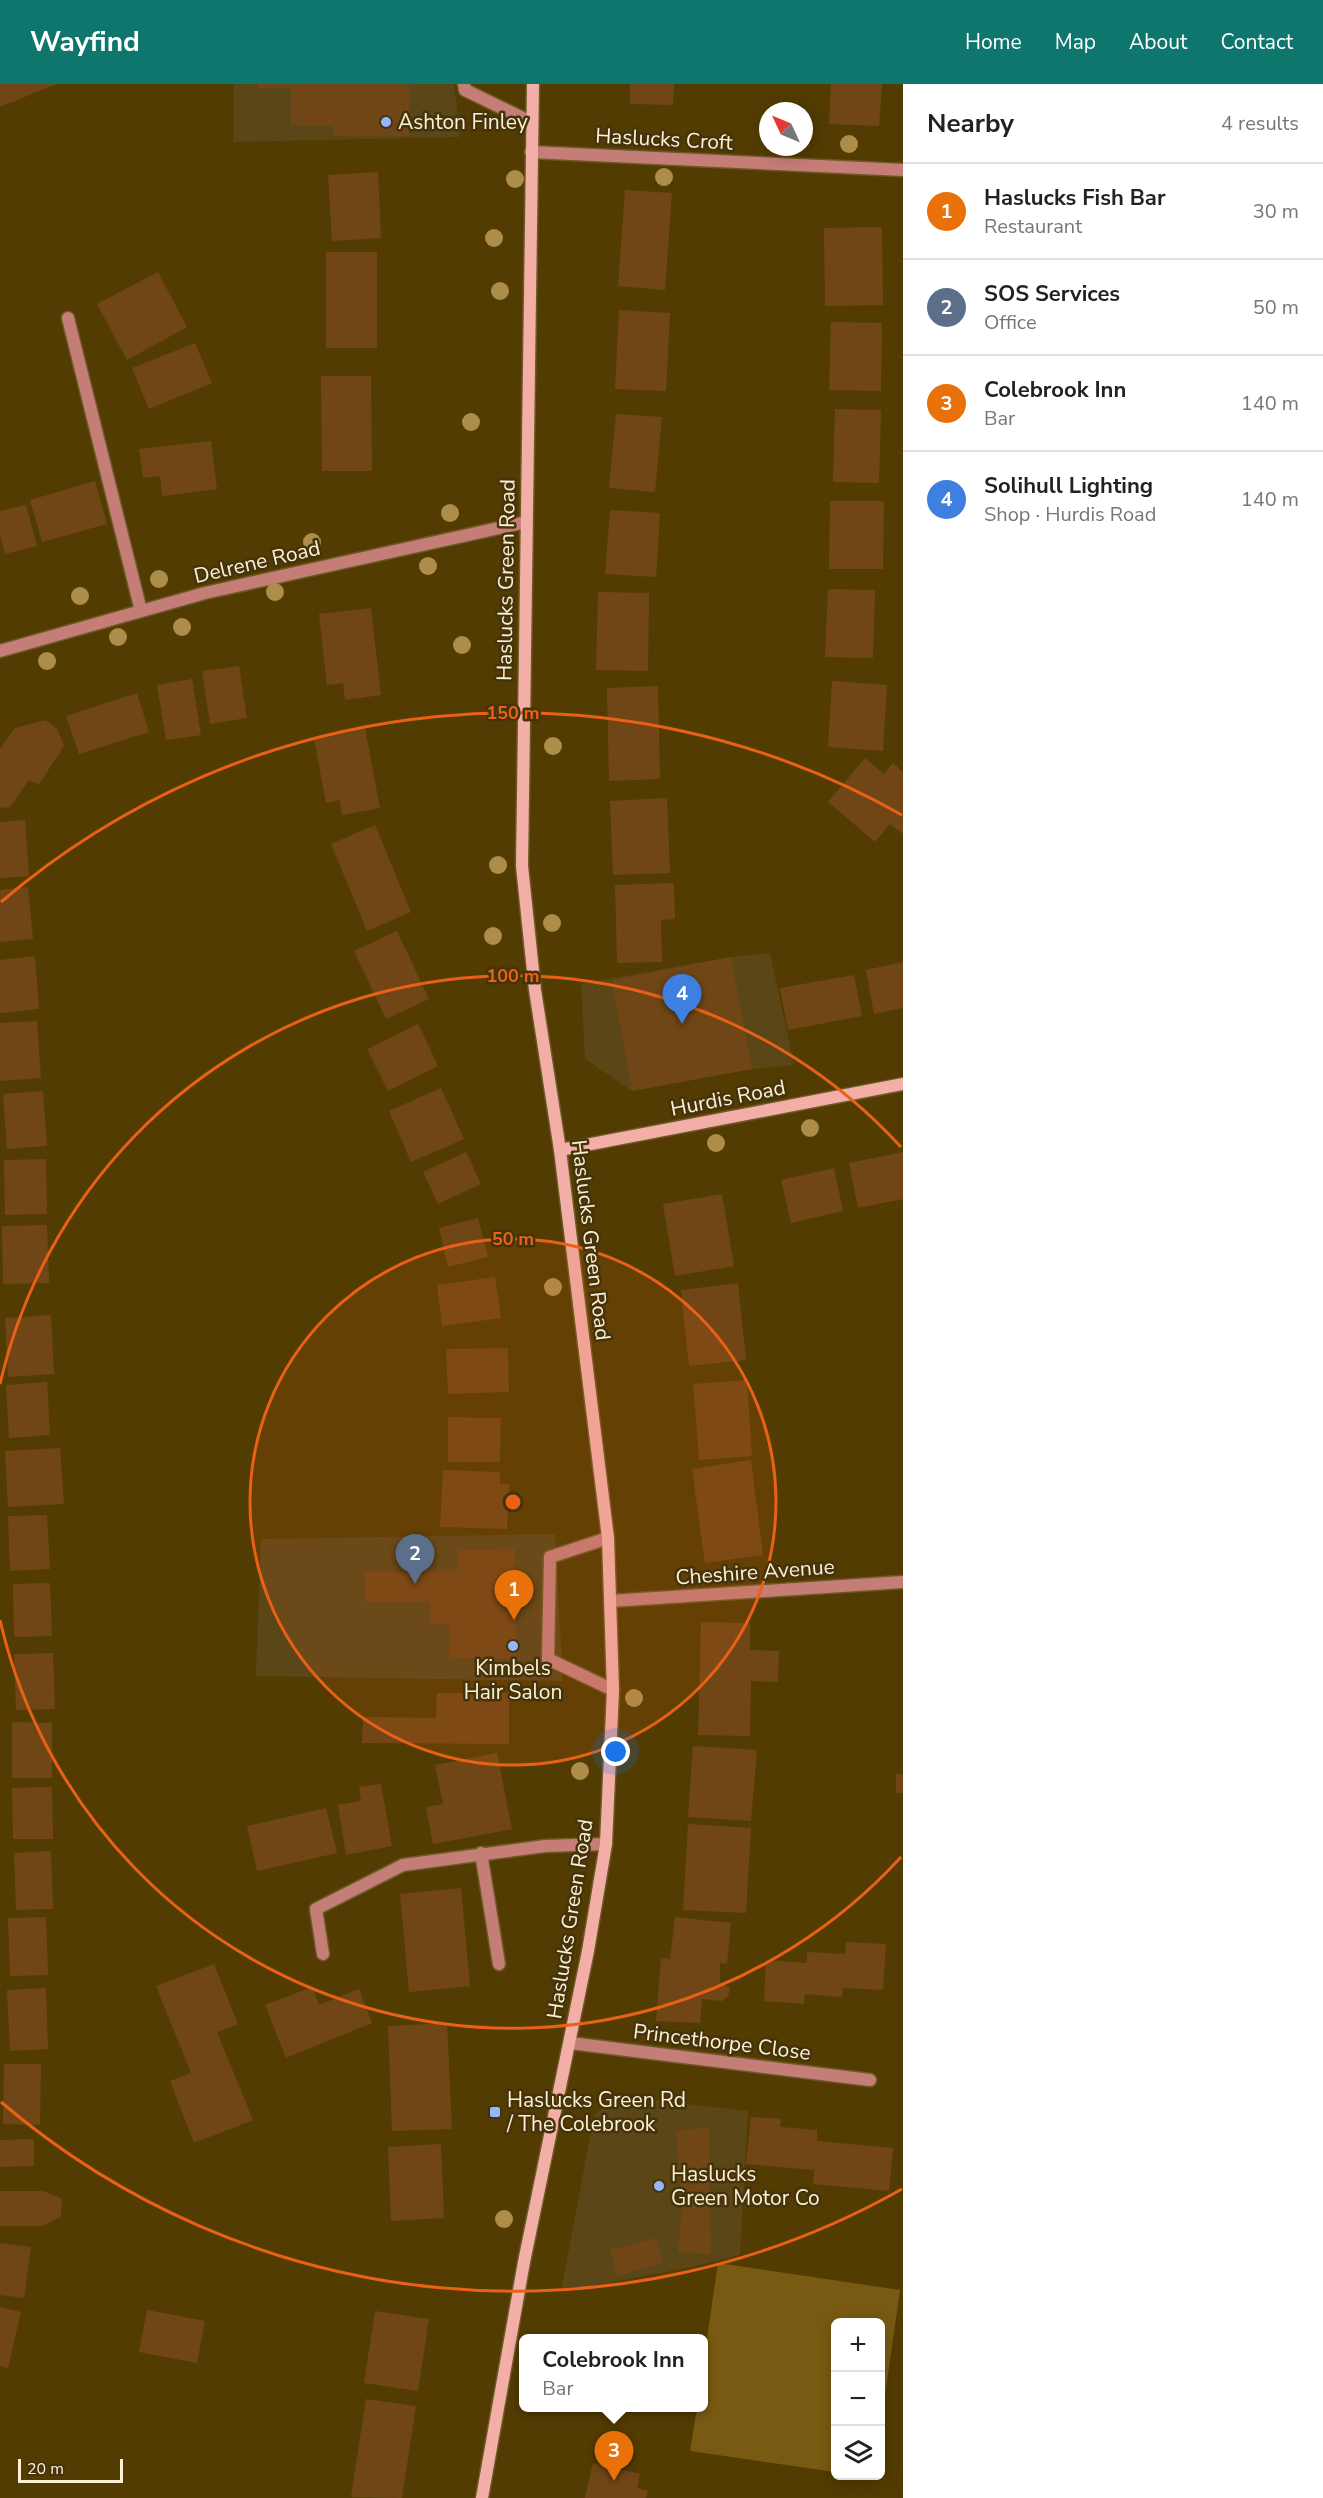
<!DOCTYPE html>
<html lang="en">
<head>
<meta charset="utf-8">
<style>
	:root { --surface:#fff; --page:#f2f2f2; --text:#222; --muted:#767676; --line:#e0e0e0; --accent:#0f766e }
	body { margin:0; font-family:"Nunito Sans",sans-serif; background:var(--page); color:var(--text) }
	.controls { position:absolute; right:18px; bottom:18px; display:grid; overflow:hidden; border-radius:9px; box-shadow:0 3px 15px #0003 }
	.controls button { width:54px; height:54px; display:grid; place-items:center; padding:0; border:0; border-bottom:2px solid var(--line); background:var(--surface); color:var(--text); font:30px sans-serif }
	.compass { position:absolute; left:759px; top:18px; width:54px; height:54px; border-radius:50%; background:var(--surface); box-shadow:0 3px 15px #0003; rotate:314deg }
	.scale { position:absolute; left:18px; bottom:15px; width:105px; box-sizing:border-box; padding-left:6px; border:3px solid #fdf0d5; border-top:0; font-size:16px; line-height:21px; white-space:nowrap; color:#fdf0d5; -webkit-text-stroke:4px #45330b; paint-order:stroke }
	.you { position:absolute; left:616px; top:1668px; width:21px; height:21px; margin:-15px; border:4px solid #fff; border-radius:50%; background:#1a73e8; box-shadow:0 0 0 9px #1a73e833 }
	.badge { display:grid; place-items:center; width:39px; height:39px; border-radius:50%; background:var(--accent); color:#fff; font-size:20px; font-weight:700 }
	.pin { position:absolute; translate:-50% -50px; filter:drop-shadow(0 2px 3px #0008) }
	.pin::after { content:''; position:absolute; top:32px; width:21px; height:18px; background:inherit; clip-path:polygon(0 0,100% 0,50% 100%) }
	.popup { position:absolute; left:519px; top:2250px; width:189px; height:78px; box-sizing:border-box; display:grid; place-content:center; border-radius:9px; background:var(--surface); filter:drop-shadow(0 2px 4px #0005); font-size:20px; white-space:nowrap; color:var(--muted) }
	.popup b { font-size:22px; color:var(--text) }
	.popup::after { content:''; position:absolute; left:50%; top:100%; margin-left:-12px; border:12px solid transparent; border-top-color:var(--surface) }
	.list { margin:0; padding:0; list-style:none }
	h2 { display:flex; justify-content:space-between; align-items:center; height:78px; margin:0; padding:0 24px; font-size:26px }
	h2 small { font-size:20px; font-weight:400; color:var(--muted) }
	.list li { display:grid; grid-template-columns:39px 1fr auto; gap:18px; align-items:center; box-sizing:border-box; height:96px; padding:0 24px; border-top:2px solid var(--line) }
	.list b { display:block; font-size:22px; white-space:nowrap }
	.list p { margin:0; font-size:20px; white-space:nowrap; color:var(--muted) }
	.list em { font-size:20px; font-style:normal; color:var(--muted) }
	.icon { flex:none; width:33px; height:33px; fill:none; stroke:currentColor; stroke-width:2; stroke-linecap:round; stroke-linejoin:round }
	.map { position:relative; flex:none; width:903px; height:2414px; overflow:hidden }
	header { display:flex; align-items:center; gap:36px; box-sizing:border-box; height:84px; padding:0 30px; background:var(--accent); color:#fff }
	header strong { font-size:28px }
	nav { display:flex; gap:33px; margin-inline-start:auto; font-size:21px }
	main { display:flex }
	aside { flex:1; background:var(--surface) }
	.map>svg:first-child { display:block }
	.built { fill:#5b4618 }
	.green { fill:#785a12 }
	.building { fill:#714616 }
	.lines { fill:none; stroke-linecap:round; stroke-linejoin:round }
	.lane-casing { stroke:#6e5924; stroke-width:15 }
	.street-casing { stroke:#6e5924; stroke-width:15 }
	.secondary-casing { stroke:#6e5924; stroke-width:15 }
	.lane { stroke:#c57d78; stroke-width:12 }
	.street { stroke:#c57d78; stroke-width:12 }
	.secondary { stroke:#f3aea8; stroke-width:12 }
	.tree { fill:#ac8d4a }
	.ring { fill:none; stroke:#e96116; stroke-width:3 }
	.poi-dot { fill:#94b7fd; stroke:#45330b; stroke-width:2 }
	.labels { text-anchor:middle; dominant-baseline:central; stroke-width:5; stroke-linejoin:round; paint-order:stroke }
	.poi-label { font-size:21px; fill:#fdf0d5; stroke:#45330b; text-anchor:start }
	.street-label { font-size:21px; fill:#fdf0d5; stroke:#45330b }
	.centre { fill:#e96116; stroke:#45330b; stroke-width:3 }
	.ring-label { font-size:18px; text-anchor:middle; font-weight:bold; fill:#e96116; stroke:#45330b; stroke-width:5; stroke-linejoin:round; paint-order:stroke }
</style>
</head>
<body>
<header>
<strong>Wayfind</strong>
<nav><a>Home</a><a>Map</a><a>About</a><a>Contact</a></nav>
</header>
<main>
<div class="map">
<svg width="903" height="2414" viewBox="0 0 903 2414">
	<rect width="100%" height="100%" fill="#533c02"/>
	<g class="built">
		<polygon points="234,0 454,0 460,53 233,58"/>
		<polygon points="770,869 794,981 752,985 632,1007 585,975 581,900 731,873"/>
		<polygon points="555,1450 563,1597 256,1592 261,1455"/>
		<polygon points="617,2012 748,2027 740,2171 692,2183 561,2208 594,2031"/>
	</g>
	<polygon class="green" points="718,2179 900,2206 881,2340 880,2238 836,2238 835,2388 690,2367 697,2324 704,2324 704,2274"/>
	<g class="building">
		<polygon points="0,0 57,0 0,23"/>
		<polygon points="258,0 409,0 409,52 333,52 333,42 291,42 291,4 258,5"/>
		<polygon points="630,0 674,0 673,21 630,20"/>
		<polygon points="831,0 882,0 879,42 829,40"/>
		<polygon points="378,88 381,154 332,157 328,91"/>
		<polygon points="625,106 672,109 665,206 618,202"/>
		<polygon points="882,143 883,221 825,222 824,144"/>
		<rect x="326" y="168" width="51" height="96"/>
		<polygon points="158,188 187,243 127,276 97,220"/>
		<polygon points="619,226 670,229 666,307 615,305"/>
		<polygon points="831,238 882,239 881,307 829,306"/>
		<polygon points="195,259 212,299 149,325 132,284"/>
		<polygon points="321,292 371,292 372,387 322,387"/>
		<polygon points="835,325 881,326 879,399 833,398"/>
		<polygon points="616,330 662,333 655,408 609,404"/>
		<polygon points="211,357 217,405 162,412 160,392 143,394 139,365"/>
		<polygon points="95,397 107,440 42,458 30,416"/>
		<polygon points="830,417 884,417 883,485 829,485"/>
		<polygon points="26,421 37,462 5,470 0,451 0,427"/>
		<polygon points="610,426 660,429 656,493 605,490"/>
		<polygon points="828,505 875,506 873,574 825,573"/>
		<polygon points="598,508 649,509 648,587 596,586"/>
		<polygon points="371,524 381,611 345,616 343,599 327,601 319,530"/>
		<polygon points="239,582 247,634 210,640 202,587"/>
		<polygon points="192,595 201,651 166,656 157,601"/>
		<polygon points="832,597 887,601 883,667 828,663"/>
		<polygon points="658,602 660,695 609,697 607,604"/>
		<polygon points="137,609 149,648 79,670 66,632"/>
		<polygon points="46,636 57,645 64,662 39,700 29,696 10,723 0,724 0,665 15,644"/>
		<polygon points="365,644 380,724 342,731 340,716 326,719 314,654"/>
		<polygon points="865,674 884,690 893,679 903,688 903,750 890,740 875,758 828,718"/>
		<polygon points="667,714 670,789 613,791 610,717"/>
		<polygon points="25,736 29,792 0,794 0,738"/>
		<polygon points="375,741 411,828 367,847 331,760"/>
		<polygon points="674,799 675,835 661,836 662,878 617,879 615,801"/>
		<polygon points="28,803 33,855 0,858 0,806"/>
		<polygon points="397,847 429,915 386,935 354,867"/>
		<polygon points="35,872 39,925 0,929 0,876"/>
		<polygon points="731,873 752,985 632,1007 612,896"/>
		<polygon points="903,878 903,924 874,930 866,886"/>
		<polygon points="854,891 862,932 788,946 780,904"/>
		<polygon points="37,937 41,994 0,997 0,939"/>
		<polygon points="418,940 438,982 388,1007 367,965"/>
		<polygon points="441,1004 464,1055 411,1078 389,1027"/>
		<polygon points="43,1007 47,1062 7,1065 3,1010"/>
		<polygon points="466,1068 481,1100 438,1120 423,1088"/>
		<polygon points="903,1068 903,1115 858,1124 849,1079"/>
		<polygon points="46,1075 47,1130 5,1131 4,1076"/>
		<polygon points="834,1084 843,1127 791,1139 781,1096"/>
		<polygon points="722,1110 734,1182 675,1192 663,1120"/>
		<polygon points="478,1134 488,1173 448,1183 439,1144"/>
		<polygon points="47,1141 49,1199 3,1200 2,1142"/>
		<polygon points="495,1193 501,1234 442,1242 437,1201"/>
		<polygon points="738,1199 746,1276 689,1282 681,1206"/>
		<polygon points="51,1231 54,1290 8,1293 5,1234"/>
		<polygon points="508,1264 509,1308 448,1310 446,1265"/>
		<polygon points="747,1296 752,1372 699,1376 693,1300"/>
		<polygon points="47,1298 50,1351 9,1354 6,1301"/>
		<polygon points="448,1333 501,1334 500,1378 448,1378"/>
		<polygon points="60,1364 64,1420 8,1423 5,1367"/>
		<polygon points="751,1376 763,1471 705,1479 692,1385"/>
		<polygon points="443,1386 500,1388 500,1400 509,1400 507,1445 440,1443"/>
		<polygon points="47,1431 50,1485 10,1487 8,1432"/>
		<polygon points="515,1465 516,1574 450,1574 450,1540 430,1540 430,1518 365,1518 365,1488 458,1487 458,1466"/>
		<polygon points="50,1499 52,1552 14,1553 13,1500"/>
		<polygon points="701,1538 750,1539 750,1566 779,1567 778,1598 751,1597 750,1652 698,1651"/>
		<polygon points="53,1569 55,1625 16,1626 14,1570"/>
		<polygon points="437,1609 509,1609 509,1660 362,1659 363,1633 436,1634"/>
		<polygon points="12,1638 52,1639 52,1694 12,1694"/>
		<polygon points="693,1662 757,1666 751,1737 688,1733"/>
		<polygon points="497,1669 512,1745 433,1760 426,1723 443,1720 435,1681"/>
		<rect x="896" y="1690" width="7" height="19"/>
		<polygon points="381,1700 392,1762 346,1771 338,1721 361,1717 359,1703"/>
		<polygon points="52,1703 53,1755 13,1755 12,1704"/>
		<polygon points="326,1724 337,1769 257,1787 247,1742"/>
		<polygon points="688,1740 751,1744 746,1829 683,1826"/>
		<polygon points="51,1767 53,1825 16,1826 14,1769"/>
		<polygon points="461,1804 470,1902 409,1908 400,1810"/>
		<polygon points="46,1833 48,1891 10,1892 8,1834"/>
		<polygon points="675,1833 731,1839 727,1880 720,1879 720,1898 730,1904 728,1912 722,1917 702,1915 700,1939 656,1937 661,1874 670,1875"/>
		<polygon points="846,1858 886,1860 883,1906 843,1904 842,1913 805,1910 804,1920 764,1917 766,1876 807,1879 807,1868 845,1870"/>
		<polygon points="214,1880 238,1940 217,1948 253,2036 194,2059 170,1997 191,1989 156,1902"/>
		<polygon points="312,1903 319,1921 359,1905 372,1939 286,1974 265,1921"/>
		<polygon points="46,1904 48,1965 10,1967 7,1906"/>
		<polygon points="447,1939 452,2045 392,2047 388,1942"/>
		<polygon points="4,1980 41,1980 40,2041 3,2040"/>
		<polygon points="751,2033 781,2035 780,2043 817,2046 817,2057 893,2064 889,2107 813,2100 814,2086 746,2080"/>
		<polygon points="709,2044 711,2170 678,2168 682,2121 676,2046"/>
		<polygon points="34,2055 34,2082 0,2083 0,2056"/>
		<polygon points="441,2060 444,2134 391,2137 388,2063"/>
		<polygon points="0,2107 43,2107 62,2115 61,2132 43,2142 0,2142"/>
		<polygon points="656,2154 663,2179 617,2192 610,2166"/>
		<polygon points="0,2159 31,2163 24,2214 0,2211"/>
		<polygon points="0,2223 21,2228 8,2284 0,2282"/>
		<polygon points="147,2226 205,2237 197,2279 139,2268"/>
		<polygon points="375,2227 429,2235 418,2307 364,2299"/>
		<polygon points="366,2315 416,2322 402,2414 351,2413"/>
		<polygon points="593,2379 640,2390 637,2404 648,2407 646,2414 585,2414"/>
	</g>
	<g class="lines">
		<g class="lane-casing">
			<g id="lane">
				<polyline points="464,0 465,6 531,38"/>
				<polyline points="68,234 141,527"/>
				<polyline points="608,1454 550,1473 548,1575 613,1606"/>
				<polyline points="481,1769 499,1880"/>
			</g>
		</g>
		<g class="street-casing">
			<g id="street">
				<polyline points="531,68 903,86"/>
				<polyline points="0,567 205,509 526,438"/>
				<polyline points="610,1517 903,1498"/>
				<polyline points="323,1870 316,1825 403,1781 545,1762 606,1760"/>
				<polyline points="570,1959 870,1996"/>
			</g>
		</g>
		<g class="secondary-casing">
			<g id="secondary">
				<polyline points="560,1066 903,1000"/>
				<polyline points="482,2414 524,2178 588,1867 606,1760 613,1606 608,1454 560,1066 535,906 522,782 533,0"/>
			</g>
		</g>
		<use href="#lane" class="lane"/>
		<use href="#street" class="street"/>
		<use href="#secondary" class="secondary"/>
	</g>
	<g class="tree">
		<circle cx="849" cy="60" r="9"/>
		<circle cx="664" cy="93" r="9"/>
		<circle cx="515" cy="95" r="9"/>
		<circle cx="494" cy="154" r="9"/>
		<circle cx="500" cy="207" r="9"/>
		<circle cx="471" cy="338" r="9"/>
		<circle cx="450" cy="429" r="9"/>
		<circle cx="312" cy="458" r="9"/>
		<circle cx="428" cy="482" r="9"/>
		<circle cx="159" cy="495" r="9"/>
		<circle cx="275" cy="508" r="9"/>
		<circle cx="80" cy="512" r="9"/>
		<circle cx="182" cy="543" r="9"/>
		<circle cx="118" cy="553" r="9"/>
		<circle cx="462" cy="561" r="9"/>
		<circle cx="47" cy="577" r="9"/>
		<circle cx="553" cy="662" r="9"/>
		<circle cx="498" cy="781" r="9"/>
		<circle cx="552" cy="839" r="9"/>
		<circle cx="493" cy="852" r="9"/>
		<circle cx="810" cy="1044" r="9"/>
		<circle cx="716" cy="1059" r="9"/>
		<circle cx="553" cy="1203" r="9"/>
		<circle cx="634" cy="1614" r="9"/>
		<circle cx="580" cy="1687" r="9"/>
		<circle cx="504" cy="2135" r="9"/>
	</g>
	<circle cx="513" cy="1418" r="263" fill="#e96116" fill-opacity=".12"/>
	<g class="ring">
		<circle cx="513" cy="1418" r="263"/>
		<path d="M901 1773A526 526 0 0 1 0 1536M0 1300A526 526 0 0 1 901 1063"/>
		<path d="M902 2105A789 789 0 0 1 1 2018M1 818A789 789 0 0 1 902 731"/>
	</g>
	<g class="poi-dot">
		<circle cx="386" cy="38" r="6"/>
		<circle cx="513" cy="1562" r="6"/>
		<rect x="489" y="2022" width="12" height="12" rx="3"/>
		<circle cx="659" cy="2102" r="6"/>
	</g>
	<g class="labels">
		<g class="poi-label">
			<text x="398" y="38">Ashton Finley</text>
			<text x="513" y="1584" text-anchor="middle">Kimbels<tspan x="513" dy="24">Hair Salon</tspan></text>
			<text x="507" y="2016">Haslucks Green Rd<tspan x="507" dy="24">/ The Colebrook</tspan></text>
			<text x="671" y="2090">Haslucks<tspan x="671" dy="24">Green Motor Co</tspan></text>
		</g>
		<g class="street-label">
			<text transform="translate(664 55) rotate(3)">Haslucks Croft</text>
			<text transform="translate(257 478) rotate(-13)">Delrene Road</text>
			<text transform="translate(506 496) rotate(-89)">Haslucks Green Road</text>
			<text transform="translate(728 1014) rotate(-11)">Hurdis Road</text>
			<text transform="translate(591 1156) rotate(83)">Haslucks Green Road</text>
			<text transform="translate(755 1488) rotate(-4)">Cheshire Avenue</text>
			<text transform="translate(570 1835) rotate(-81)">Haslucks Green Road</text>
			<text transform="translate(722 1958) rotate(7)">Princethorpe Close</text>
		</g>
	</g>
	<circle cx="513" cy="1418" r="9" class="centre"/>
	<g class="ring-label">
		<text x="513" y="635">150 m</text>
		<text x="513" y="898">100 m</text>
		<text x="513" y="1161">50 m</text>
	</g>
</svg>
<div class="controls">
<button>+</button>
<button>−</button>
<button><svg class="icon" aria-label="layers" viewBox="0 0 24 24"><path d="M12 4l9 5-9 5-9-5zM3 14l9 5 9-5"/></svg></button>
</div>
<svg class="compass" viewBox="-18 -18 36 36"><path d="M0-13l5 13h-10z" fill="#e53935"/><path d="M0 13l5-13h-10z" fill="#767676"/></svg>
<div class="scale">20 m</div>
<div class="you"></div>
<div class="pin badge" style="left:514px;top:1536px;background:#e8710a">1</div>
<div class="pin badge" style="left:415px;top:1500px;background:#5c6f8a">2</div>
<div class="pin badge" style="left:614px;top:2397px;background:#e8710a">3</div>
<div class="popup"><b>Colebrook Inn</b>Bar</div>
<div class="pin badge" style="left:682px;top:940px;background:#3f7fe0">4</div>
</div>
<aside>
<h2>Nearby<small>4 results</small></h2>
<ul class="list">
<li><span class="badge" style="background:#e8710a">1</span><div><b>Haslucks Fish Bar</b><p>Restaurant</p></div><em>30 m</em></li>
<li><span class="badge" style="background:#5c6f8a">2</span><div><b>SOS Services</b><p>Office</p></div><em>50 m</em></li>
<li><span class="badge" style="background:#e8710a">3</span><div><b>Colebrook Inn</b><p>Bar</p></div><em>140 m</em></li>
<li><span class="badge" style="background:#3f7fe0">4</span><div><b>Solihull Lighting</b><p>Shop · Hurdis Road</p></div><em>140 m</em></li>
</ul>
</aside>
</main>
</body>
</html>
